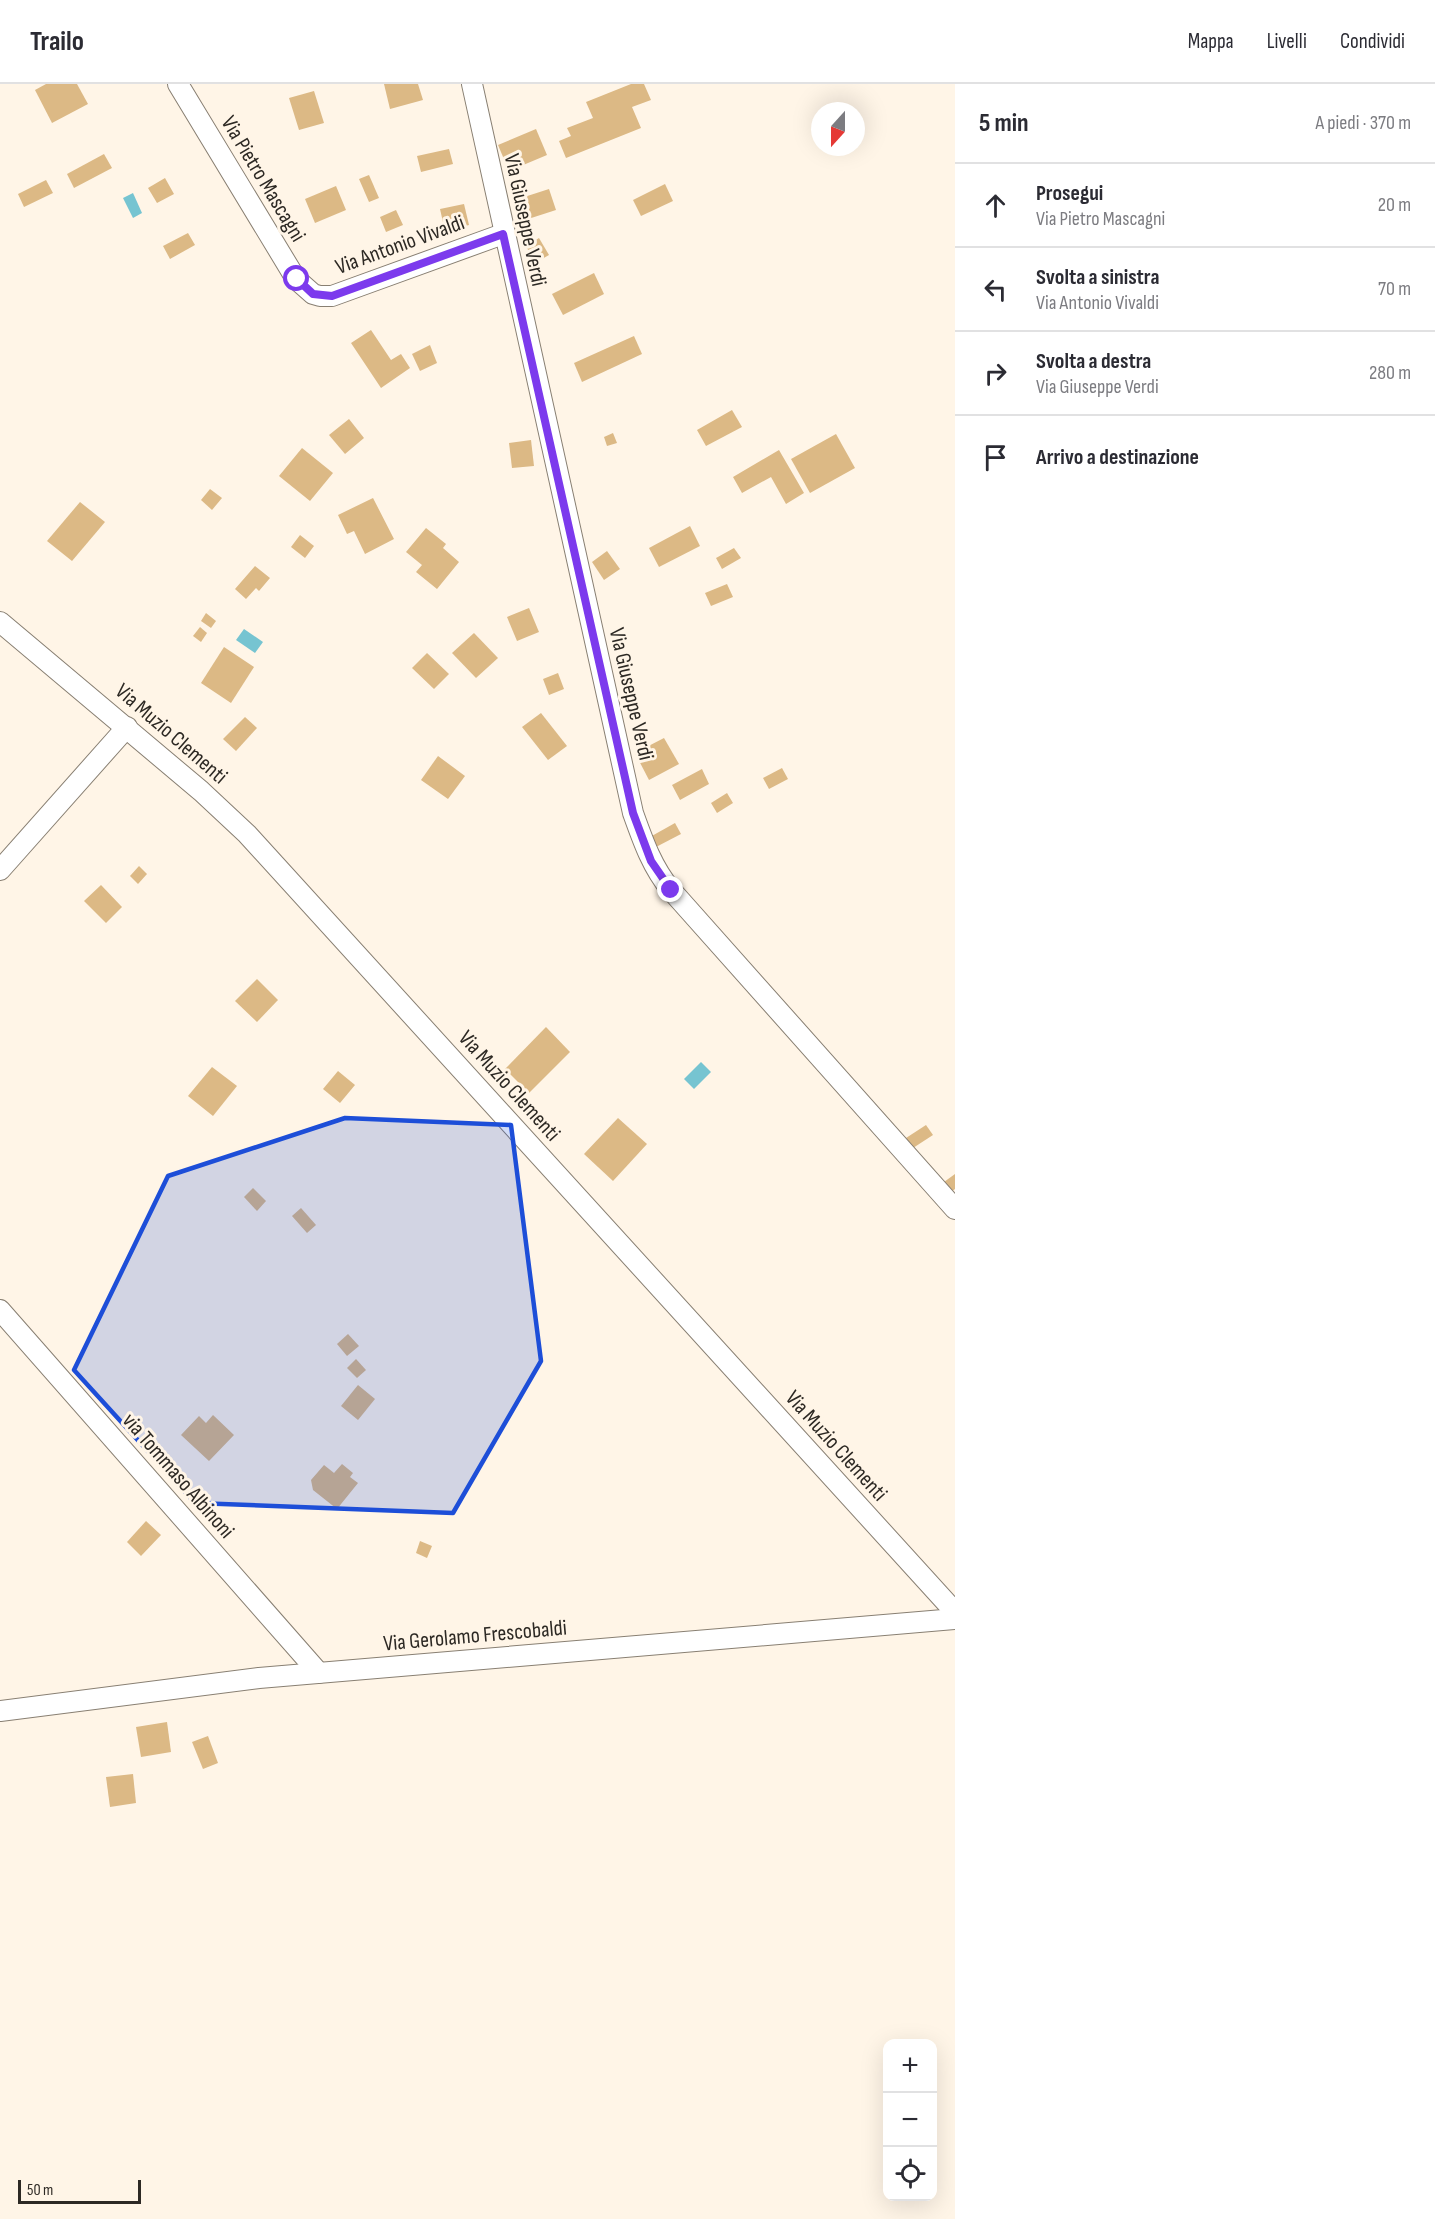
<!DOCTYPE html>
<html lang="it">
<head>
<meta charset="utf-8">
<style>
	:root { --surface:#fff; --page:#f7f7f7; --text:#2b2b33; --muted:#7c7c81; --line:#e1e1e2 }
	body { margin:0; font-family:"Sofia Sans Condensed",sans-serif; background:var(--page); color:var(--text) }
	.controls { position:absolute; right:18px; bottom:18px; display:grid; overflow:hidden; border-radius:12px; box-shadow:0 6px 24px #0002 }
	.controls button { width:54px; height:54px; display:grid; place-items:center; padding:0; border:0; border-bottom:2px solid var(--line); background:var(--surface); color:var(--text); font:30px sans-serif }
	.compass { position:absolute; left:811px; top:18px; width:54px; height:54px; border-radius:50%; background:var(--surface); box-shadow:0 6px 24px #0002; rotate:201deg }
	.scale { position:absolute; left:18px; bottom:15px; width:123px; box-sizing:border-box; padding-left:6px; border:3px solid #2d2924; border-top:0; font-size:16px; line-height:21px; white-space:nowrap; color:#2d2924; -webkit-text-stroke:4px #fff5e7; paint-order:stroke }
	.stop { position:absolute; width:18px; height:18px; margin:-14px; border:4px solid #7c3aed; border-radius:50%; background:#fff }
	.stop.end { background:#7c3aed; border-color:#fff; box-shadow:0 2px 6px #0008 }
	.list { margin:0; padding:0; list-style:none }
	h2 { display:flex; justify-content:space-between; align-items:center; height:78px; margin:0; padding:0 24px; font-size:26px }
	h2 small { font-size:20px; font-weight:400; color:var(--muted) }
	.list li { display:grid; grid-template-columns:39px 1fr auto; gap:18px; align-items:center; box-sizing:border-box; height:84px; padding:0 24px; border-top:2px solid var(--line) }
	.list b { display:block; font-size:22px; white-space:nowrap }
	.list p { margin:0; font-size:20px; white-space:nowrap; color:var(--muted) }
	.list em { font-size:20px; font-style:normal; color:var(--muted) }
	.icon { flex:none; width:33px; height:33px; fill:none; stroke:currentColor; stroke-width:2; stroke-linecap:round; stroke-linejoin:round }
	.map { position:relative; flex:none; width:955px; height:2135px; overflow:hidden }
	header { display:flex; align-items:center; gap:36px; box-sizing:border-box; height:84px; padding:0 30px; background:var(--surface); border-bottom:2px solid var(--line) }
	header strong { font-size:28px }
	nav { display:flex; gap:33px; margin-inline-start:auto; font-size:21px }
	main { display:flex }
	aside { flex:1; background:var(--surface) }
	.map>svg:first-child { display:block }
	.water { fill:#76c4d1 }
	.building { fill:#dcb985 }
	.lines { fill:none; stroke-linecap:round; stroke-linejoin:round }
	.minor-casing { stroke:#887f72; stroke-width:22 }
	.minor { stroke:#fff; stroke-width:20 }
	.route { stroke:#7c3aed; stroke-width:8 }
	.marked { fill:#1d4ed8; fill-opacity:0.2; stroke:#1d4ed8; stroke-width:4.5; stroke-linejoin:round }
	.labels { text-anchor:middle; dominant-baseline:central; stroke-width:6; stroke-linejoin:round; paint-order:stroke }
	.street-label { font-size:22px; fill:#2d2924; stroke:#fff5e7 }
</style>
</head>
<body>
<header>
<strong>Trailo</strong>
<nav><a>Mappa</a><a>Livelli</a><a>Condividi</a></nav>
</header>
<main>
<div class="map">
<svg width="955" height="2135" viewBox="0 0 955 2135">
	<rect width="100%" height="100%" fill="#fff5e7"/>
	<g class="water">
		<polygon points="133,109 142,129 133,134 123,114"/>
		<polygon points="244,545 263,558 255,569 236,556"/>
		<polygon points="701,978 711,988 694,1005 684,995"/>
	</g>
	<g class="building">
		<polygon points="46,0 77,0 88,20 52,39 35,6"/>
		<polygon points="384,0 418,0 423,16 390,25"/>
		<polygon points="631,0 644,0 651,16 632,23 641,44 566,74 559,57 571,52 567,44 593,34 586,18"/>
		<polygon points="314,7 324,39 299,46 289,14"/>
		<polygon points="536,45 547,71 509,87 498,61"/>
		<polygon points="449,65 453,80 421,88 417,72"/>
		<polygon points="104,70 112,84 74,104 67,90"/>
		<polygon points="369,91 379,114 369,118 359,95"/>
		<polygon points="165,94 174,110 157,119 148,104"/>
		<polygon points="46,96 53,109 24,123 18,110"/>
		<polygon points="665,100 673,117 641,132 633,116"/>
		<polygon points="336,102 346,126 315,139 305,115"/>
		<polygon points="549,105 556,126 525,136 518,115"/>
		<polygon points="464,120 469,141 445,147 440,125"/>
		<polygon points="396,126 403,141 386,148 380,133"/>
		<polygon points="188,149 195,161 170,175 163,162"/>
		<polygon points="539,154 549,171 535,179 526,162"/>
		<polygon points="594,189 604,210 563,231 552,210"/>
		<polygon points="371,246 391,276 401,270 410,284 381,304 351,259"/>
		<polygon points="634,252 642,270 582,298 574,279"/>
		<polygon points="430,261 437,279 420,287 412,270"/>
		<polygon points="732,326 742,343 706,362 697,346"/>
		<polygon points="349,335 364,354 345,370 329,351"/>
		<polygon points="613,349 617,359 607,362 604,353"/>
		<polygon points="836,350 855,384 810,409 791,375"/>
		<polygon points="531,356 534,382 512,384 509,359"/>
		<polygon points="302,364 333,389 310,417 279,392"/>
		<polygon points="779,366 804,409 786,420 771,393 742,409 733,393"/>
		<polygon points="210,405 222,414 212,426 201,416"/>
		<polygon points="373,414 394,455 365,470 354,447 347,450 338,431"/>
		<polygon points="80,418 105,438 72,477 47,457"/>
		<polygon points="690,442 700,462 659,483 649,464"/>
		<polygon points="426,444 446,460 443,464 459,478 437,505 416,488 422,481 406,468"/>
		<polygon points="300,451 314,462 305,474 291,463"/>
		<polygon points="734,464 741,474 722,485 716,474"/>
		<polygon points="607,467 620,485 604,496 592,478"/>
		<polygon points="255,482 270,494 259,507 256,504 246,515 235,505"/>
		<polygon points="727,500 733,513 711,522 705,509"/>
		<polygon points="529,524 539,548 517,557 507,533"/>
		<polygon points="206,529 216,537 211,544 201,537"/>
		<polygon points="200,543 207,549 201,558 193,552"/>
		<polygon points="474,549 498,574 476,594 452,569"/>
		<polygon points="224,563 254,583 231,619 201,599"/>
		<polygon points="427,569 449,590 434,605 412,584"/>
		<polygon points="558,589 564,605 549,611 543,595"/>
		<polygon points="541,629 567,662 548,676 522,643"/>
		<polygon points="245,633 257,644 236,667 223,655"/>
		<polygon points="664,654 679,680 649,696 635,669"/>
		<polygon points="438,672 465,692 448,715 421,696"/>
		<polygon points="782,684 788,695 769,705 763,694"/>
		<polygon points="702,685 709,700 680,716 672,701"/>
		<polygon points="727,709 733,719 717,729 711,719"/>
		<polygon points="675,739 681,750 656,763 650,753"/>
		<polygon points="139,782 147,790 138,800 130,792"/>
		<polygon points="101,801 122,823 106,839 84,817"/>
		<polygon points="257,895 278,916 257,938 235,917"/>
		<polygon points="546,943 570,968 529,1009 505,985"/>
		<polygon points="212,983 237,1002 213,1032 188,1012"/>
		<polygon points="338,987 355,1001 340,1019 323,1005"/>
		<polygon points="618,1034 647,1060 613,1097 584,1070"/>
		<polygon points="926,1041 933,1051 913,1064 906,1054"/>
		<polygon points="955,1090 955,1105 951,1108 944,1098"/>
		<polygon points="253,1104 266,1117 257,1127 244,1113"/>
		<polygon points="301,1124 316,1141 307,1149 292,1132"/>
		<polygon points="348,1250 359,1262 347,1272 337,1260"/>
		<polygon points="356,1275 366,1286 357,1294 347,1284"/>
		<polygon points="358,1301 375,1315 358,1336 341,1322"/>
		<polygon points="213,1331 234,1351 209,1377 181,1351 199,1332 206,1339"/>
		<polygon points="342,1380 353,1389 350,1393 358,1399 337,1425 313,1406 311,1396 324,1381 334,1389"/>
		<polygon points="146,1437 161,1451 141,1472 127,1458"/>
		<polygon points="420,1457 432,1462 427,1474 416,1469"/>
		<polygon points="167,1638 171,1668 141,1673 136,1643"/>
		<polygon points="208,1652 218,1679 203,1685 192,1658"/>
		<polygon points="133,1690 136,1719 110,1723 106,1693"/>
	</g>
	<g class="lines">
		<g class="minor-casing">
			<g id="minor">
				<polyline points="178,0 296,195 313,210 320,212 332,212 503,150"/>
				<path d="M472 0 633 729C643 757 652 783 671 806L955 1125"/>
				<polyline points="0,538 201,707 247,750 955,1528"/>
				<polyline points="0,786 127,643"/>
				<polyline points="0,1226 319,1589"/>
				<polyline points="0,1627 259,1594 955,1535"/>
			</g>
		</g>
		<use href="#minor" class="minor"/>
	</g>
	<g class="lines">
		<polyline class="route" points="297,195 313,210 332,212 503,150 633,729 651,777 671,806"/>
	</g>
	<path class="marked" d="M345 1034 511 1041 541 1277 453 1429 195 1419 74 1286 168 1092Z"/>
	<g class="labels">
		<g class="street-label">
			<text transform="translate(263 95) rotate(59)">Via Pietro Mascagni</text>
			<text transform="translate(525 136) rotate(78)">Via Giuseppe Verdi</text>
			<text transform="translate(400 161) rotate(-20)">Via Antonio Vivaldi</text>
			<text transform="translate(631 610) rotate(77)">Via Giuseppe Verdi</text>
			<text transform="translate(171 650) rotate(41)">Via Muzio Clementi</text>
			<text transform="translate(509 1002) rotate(48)">Via Muzio Clementi</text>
			<text transform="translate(836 1362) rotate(48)">Via Muzio Clementi</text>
			<text transform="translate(178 1392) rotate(49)">via Tommaso Albinoni</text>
			<text transform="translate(475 1552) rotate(-5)">Via Gerolamo Frescobaldi</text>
		</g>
	</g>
</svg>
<div class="controls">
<button>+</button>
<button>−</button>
<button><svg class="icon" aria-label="locate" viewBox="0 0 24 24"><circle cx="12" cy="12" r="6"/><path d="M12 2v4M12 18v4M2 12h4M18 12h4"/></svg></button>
</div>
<svg class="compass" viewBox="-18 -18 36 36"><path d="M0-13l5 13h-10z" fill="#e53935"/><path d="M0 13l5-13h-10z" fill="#7c7c81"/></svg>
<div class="scale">50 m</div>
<div class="stop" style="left:297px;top:195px"></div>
<div class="stop end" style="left:671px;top:806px"></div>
</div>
<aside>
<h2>5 min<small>A piedi · 370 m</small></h2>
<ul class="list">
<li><svg class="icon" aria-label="ahead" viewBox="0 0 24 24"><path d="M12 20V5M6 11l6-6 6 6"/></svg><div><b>Prosegui</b><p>Via Pietro Mascagni</p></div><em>20 m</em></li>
<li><svg class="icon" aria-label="left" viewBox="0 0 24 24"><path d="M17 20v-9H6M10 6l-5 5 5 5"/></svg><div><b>Svolta a sinistra</b><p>Via Antonio Vivaldi</p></div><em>70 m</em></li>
<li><svg class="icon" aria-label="right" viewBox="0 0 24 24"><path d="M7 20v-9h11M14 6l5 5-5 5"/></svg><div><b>Svolta a destra</b><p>Via Giuseppe Verdi</p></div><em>280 m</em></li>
<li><svg class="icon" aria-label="arrive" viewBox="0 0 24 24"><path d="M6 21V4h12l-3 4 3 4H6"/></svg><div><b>Arrivo a destinazione</b></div></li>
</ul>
</aside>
</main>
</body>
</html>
